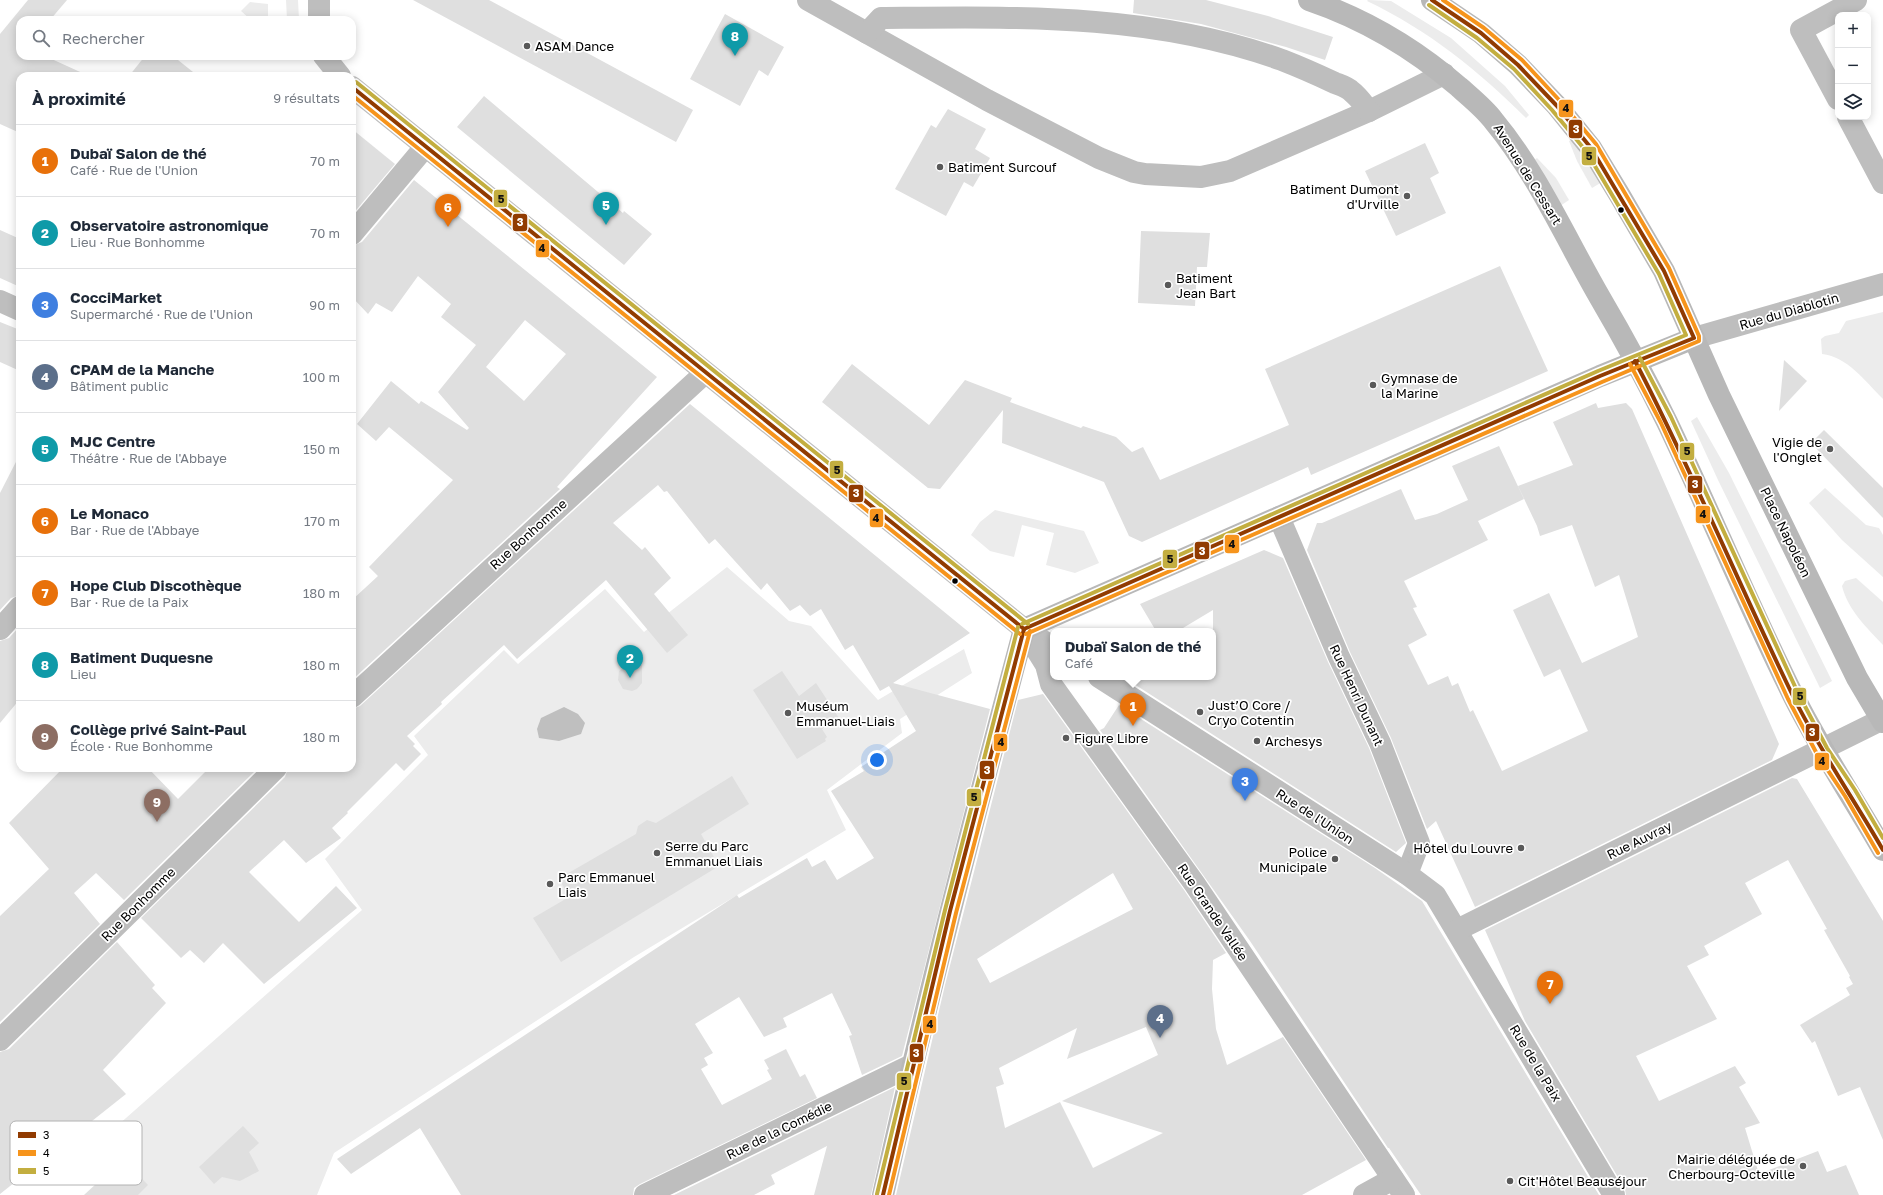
<!DOCTYPE html>
<html lang="fr">
<head>
<meta charset="utf-8">
<style>
	:root { --surface:#fff; --page:#f6f6f7; --text:#1f2937; --muted:#747a83; --line:#e0e1e3; --accent:#0f766e }
	body { margin:0; font-family:"Golos Text",sans-serif; background:var(--page); color:var(--text) }
	.controls { position:absolute; right:12px; top:12px; display:grid; overflow:hidden; border-radius:8px; box-shadow:0 2px 10px #0003 }
	.controls button { width:36px; height:36px; display:grid; place-items:center; padding:0; border:0; border-bottom:1px solid var(--line); background:var(--surface); color:var(--text); font:20px sans-serif }
	.you { position:absolute; left:877px; top:760px; width:14px; height:14px; margin:-10px; border:3px solid #fff; border-radius:50%; background:#1a73e8; box-shadow:0 0 0 6px #1a73e833 }
	.badge { display:grid; place-items:center; width:26px; height:26px; border-radius:50%; background:var(--accent); color:#fff; font-size:13px; font-weight:700 }
	.pin { position:absolute; translate:-50% -33px; filter:drop-shadow(0 1px 2px #0008) }
	.pin::after { content:''; position:absolute; top:21px; width:14px; height:12px; background:inherit; clip-path:polygon(0 0,100% 0,50% 100%) }
	.popup { position:absolute; left:1050px; top:628px; width:166px; height:52px; box-sizing:border-box; display:grid; place-content:center; border-radius:8px; background:var(--surface); filter:drop-shadow(0 1px 3px #0005); font-size:13px; white-space:nowrap; color:var(--muted) }
	.popup b { font-size:15px; color:var(--text) }
	.popup::after { content:''; position:absolute; left:50%; top:100%; margin-left:-8px; border:8px solid transparent; border-top-color:var(--surface) }
	.list { margin:0; padding:0; list-style:none }
	h2 { display:flex; justify-content:space-between; align-items:center; height:52px; margin:0; padding:0 16px; font-size:17px }
	h2 small { font-size:13px; font-weight:400; color:var(--muted) }
	.list li { display:grid; grid-template-columns:26px 1fr auto; gap:12px; align-items:center; box-sizing:border-box; height:72px; padding:0 16px; border-top:1px solid var(--line) }
	.list b { display:block; font-size:15px; white-space:nowrap }
	.list p { margin:0; font-size:13px; white-space:nowrap; color:var(--muted) }
	.list em { font-size:13px; font-style:normal; color:var(--muted) }
	.icon { flex:none; width:22px; height:22px; fill:none; stroke:currentColor; stroke-width:2; stroke-linecap:round; stroke-linejoin:round }
	.map { position:relative; flex:none; width:1883px; height:1195px; overflow:hidden }
	.search { position:absolute; background:var(--surface); box-shadow:0 2px 10px #0003; left:16px; top:16px; width:340px; height:44px; display:flex; align-items:center; gap:10px; box-sizing:border-box; padding:0 14px; border-radius:12px; color:var(--muted); font-size:15px }
	.panel { position:absolute; background:var(--surface); box-shadow:0 2px 10px #0003; left:16px; top:72px; width:340px; height:700px; border-radius:12px }
	.map>svg:first-child { display:block }
	.green { fill:#ececec }
	.water { fill:#bfbfbf }
	.building { fill:#dfdfdf; fill-rule:evenodd }
	.lines { fill:none; stroke-linecap:round; stroke-linejoin:round }
	.street { stroke:#bebebe; stroke-width:22 }
	.secondary { stroke:#b8b8b8; stroke-width:22 }
	.bus-1-casing { stroke:#fff; stroke-width:7 }
	.bus-2-casing { stroke:#fff; stroke-width:7 }
	.bus-3-casing { stroke:#fff; stroke-width:7 }
	.bus-1 { stroke:#913b01; stroke-width:4 }
	.bus-2 { stroke:#f6941c; stroke-width:4 }
	.bus-3 { stroke:#c3ae40; stroke-width:4 }
	.poi-dot { fill:#595959; stroke:#fff; stroke-width:1.5 }
	.bus-dot { fill:#000; stroke:#fff; stroke-width:1.5 }
	.labels { text-anchor:middle; dominant-baseline:central; stroke-width:3.5; stroke-linejoin:round; paint-order:stroke }
	.poi-label { font-size:13px; fill:#000; stroke:#fff; text-anchor:start }
	.street-label { font-size:13px; fill:#000; stroke:#fff }
	.key { fill:#fff; stroke:#b2b2b2; stroke-width:1 }
	.key-label { font-size:11px; fill:#000 }
	.line-badge { stroke:#fff; stroke-width:1.5 }
	.badge-label { font-size:11px; text-anchor:middle; font-weight:bold; fill:#fff }
	.pale-badge-label { font-size:11px; text-anchor:middle; font-weight:bold; fill:#111 }
</style>
</head>
<body>
<div class="map">
<svg width="1883" height="1195" viewBox="0 0 1883 1195">
	<rect width="100%" height="100%" fill="#fff"/>
	<g class="green">
		<polygon points="286,0 298,0 299,20 287,20"/>
		<path d="M1368 0 1391 1 1451 38 1505 86 1529 115 1526 118C1479 71 1428 30 1367 1Z"/>
		<polygon points="250,2 268,4 268,20 251,20 241,11"/>
		<polygon points="1573,139 1602,182 1592,188 1577,161 1569,141"/>
		<polygon points="1537,158 1556,178 1569,200 1560,206 1533,161"/>
		<path d="M1883 312V399C1865 381 1848 357 1822 354L1821 339 1825 336 1839 333 1846 321Z"/>
		<polygon points="1697,417 1729,473 1832,681 1820,688 1718,480 1691,421"/>
		<polygon points="1825,488 1866,525 1879,528 1883,535 1883,577 1842,540 1809,503"/>
		<polygon points="995,510 1084,531 1099,563 1075,573 1046,565 1054,533 1022,525 1014,557 990,551 971,535 980,522"/>
		<polygon points="727,567 789,621 811,626 878,700 964,649 972,673 900,719 902,733 827,790 846,830 634,957 334,1153 317,1195 120,1195 102,1165 119,1149 109,1133 362,910 325,859 428,755 414,736 504,650 518,664 605,589 644,632"/>
		<path d="M1856 578 1883 602V645C1867 628 1848 610 1842 586L1845 581Z"/>
	</g>
	<polygon class="water" points="564,707 578,714 585,723 581,734 559,741 539,738 537,729 541,718"/>
	<g class="building">
		<polygon points="28,0 67,0 50,20 20,20 19,56 45,56 89,76 20,76 20,133 0,124 0,34"/>
		<polygon points="413,0 489,0 693,110 676,142"/>
		<polygon points="1134,0 1206,0 1268,16 1333,37 1325,60 1286,47 1201,24 1133,13"/>
		<polygon points="725,14 784,47 768,76 759,70 740,106 690,79"/>
		<polygon points="145,56 173,56 198,76 129,76"/>
		<polygon points="484,96 623,213 624,211 652,234 624,265 457,127"/>
		<polygon points="948,109 986,129 975,149 990,158 973,187 964,182 946,216 895,189 931,125 936,128"/>
		<polygon points="352,129 395,164 352,215"/>
		<polygon points="1425,143 1439,173 1430,178 1446,213 1396,236 1365,171"/>
		<path d="M414 180 657 377 557 487 560 489 352 680V600L378 576 369 567 453 480 389 427 376 441 357 424 391 381 419 404 421 401 467 430 469 428 438 392 476 345 441 317 451 304 418 276 392 312 376 303 368 314 352 297V246L362 242ZM525 320 566 354 524 401 486 367Z"/>
		<polygon points="0,230 20,239 20,287 0,278"/>
		<polygon points="1141,231 1210,233 1207,267 1197,267 1195,306 1138,303"/>
		<polygon points="1500,266 1548,371 1311,475 1308,467 1142,542 1129,536 1104,482 1002,443 1003,410 940,489 928,488 822,402 852,364 929,425 965,380 1012,398 1010,402 1081,428 1083,426 1116,437 1132,452 1143,447 1160,480 1289,425 1265,369"/>
		<polygon points="0,322 20,330 20,371 0,362"/>
		<polygon points="1784,360 1807,381 1779,411"/>
		<polygon points="1596,403 1598,408 1626,403 1632,409 1779,744 1772,760 1475,907 1436,821 1427,829 1391,738 1350,652 1307,550 1317,523 1322,523 1401,489 1415,520 1437,514 1468,500 1452,466 1499,446 1524,499 1478,521 1488,540 1404,581 1417,607 1413,608 1427,635 1408,645 1428,685 1448,676 1452,686 1458,683 1470,712 1473,710 1502,771 1588,731 1560,669 1544,677 1513,610 1549,593 1582,663 1638,637 1619,575 1595,587 1572,525 1540,536 1537,526 1518,486 1573,465 1553,422"/>
		<polygon points="690,404 970,633 893,683 990,709 902,1056 862,1075 849,1036 852,1035 832,993 783,1018 787,1027 764,1037 739,997 695,1024 713,1053 704,1058 708,1065 701,1069 722,1105 772,1079 767,1070 769,1069 764,1060 786,1049 800,1077 805,1074 817,1098 640,1184 634,1188 633,1195 461,1195 420,1128 351,1174 337,1159 737,895 739,898 807,858 812,867 825,860 837,880 874,858 831,791 864,771 861,767 916,731 889,686 880,691 853,645 845,650 821,609 810,616 800,605 790,611 767,583 761,590 715,539 709,544 667,491 664,492 658,485 613,523 642,550 645,547 671,578 654,594 688,635 667,653 606,580 517,659 504,645 441,702 442,704 407,736 415,744 413,746 421,754 404,771 396,763 347,812 348,813 332,828 341,838 306,863 284,840 249,872 299,922 336,886 357,908 264,984 223,943 204,963 190,950 181,958 141,918 285,777 288,768 352,768 352,709 360,706"/>
		<polygon points="1824,430 1883,488 1883,518 1811,443"/>
		<polygon points="20,454 20,595 11,598 0,610 0,493"/>
		<polygon points="1264,550 1283,558 1328,662 1369,748 1406,843 1396,852 1134,684 1138,677 1213,677 1213,610 1178,631 1156,631 1140,604"/>
		<polygon points="20,626 20,699 0,723 0,641 9,638"/>
		<polygon points="628,665 642,665 642,683 637,689 632,691 623,689 618,680 619,671"/>
		<polygon points="782,671 799,696 816,683 839,718 822,729 827,737 825,739 826,741 797,759 753,690"/>
		<path d="M1043 694 1184 890 1226 953 1213 960 1212 989 1216 1029 1227 1065 1283 1037 1366 1160 1302 1195H896L945 985 1018 700ZM1113 873 1133 909 990 983 977 959ZM1146 1027 1158 1055 1062 1101 1163 1133 1093 1168 1060 1102 1005 1128 996 1087 1004 1084 999 1068 1077 1028 1067 1059Z"/>
		<polygon points="1119,705 1375,868 1422,901 1599,1195 1421,1195 1389,1148 1388,1148 1250,941 1100,730 1104,728"/>
		<polygon points="63,768 148,768 178,799 209,768 258,768 124,900 96,873 74,893 100,924 0,1022 0,916 49,869 9,823"/>
		<polygon points="732,776 749,804 701,834 719,866 561,962 533,918 569,897 562,884 565,875 636,834 638,826 647,820 656,823"/>
		<polygon points="1792,778 1797,779 1883,921 1883,1140 1860,1087 1838,1096 1815,1041 1812,1043 1800,1025 1850,995 1846,988 1853,984 1849,977 1850,976 1824,930 1827,929 1788,860 1745,883 1762,914 1704,946 1709,955 1687,966 1717,1019 1636,1056 1659,1101 1735,1066 1746,1083 1739,1087 1760,1123 1745,1128 1759,1174 1818,1151 1827,1172 1846,1165 1859,1195 1626,1195 1625,1189 1525,1021 1485,930"/>
		<polygon points="117,942 155,985 152,988 166,1003 103,1070 126,1094 0,1194 0,1052 9,1049"/>
		<polygon points="895,1087 871,1195 814,1195 827,1146 771,1175 775,1184 754,1195 674,1195"/>
		<polygon points="243,1126 259,1143 249,1152 259,1171 240,1181 222,1177 214,1184 199,1167"/>
		<polygon points="123,1159 148,1185 138,1195 84,1195"/>
	</g>
	<g class="lines">
		<g class="street">
			<polyline points="319,0 319,20"/>
			<polyline points="808,0 987,100 1099,158 1134,172 1145,174 1201,177 1230,171 1369,111 1444,74"/>
			<path d="M867 33 881 18C1017 17 1152 13 1282 60 1300 67 1318 75 1335 83 1340 85 1347 87 1351 91 1358 96 1364 105 1369 111"/>
			<polyline points="324,56 340,76"/>
			<polyline points="352,87 1024,629 1053,647"/>
			<polyline points="1838,99 1801,30 1856,0"/>
			<polyline points="1848,117 1883,183"/>
			<polyline points="352,234 425,147"/>
			<polyline points="0,301 20,310"/>
			<polyline points="1694,338 1883,284"/>
			<polyline points="1279,517 1339,657 1380,743 1419,843 1407,874"/>
			<polyline points="0,629 20,607"/>
			<polyline points="1026,633 1046,665 1051,684 1194,883 1404,1195"/>
			<polyline points="1099,677 1407,874 1435,895 1614,1195"/>
			<polyline points="352,697 705,373"/>
			<polyline points="1457,930 1883,719"/>
			<polyline points="0,1040 276,768"/>
			<polyline points="645,1195 912,1065"/>
			<polyline points="1364,1195 1393,1179"/>
		</g>
		<g class="secondary">
			<path d="M1309 0C1365 19 1415 49 1459 87 1470 97 1484 108 1493 120 1537 173 1565 237 1599 296 1623 337 1646 379 1667 422 1710 512 1748 605 1793 695 1820 749 1853 798 1883 850"/>
			<polyline points="1432,0 1481,33 1518,65 1557,106 1591,148 1619,194 1664,271 1719,395 1857,678 1883,722"/>
			<path d="M883 1195C925 1005 974 817 1024 629L1600 376 1694 338"/>
		</g>
		<g class="bus-1-casing">
			<g id="bus-1">
				<polyline points="352,87 1024,629"/>
				<path d="M1635 361C1692 470 1739 585 1793 696 1819 749 1853 798 1883 850"/>
				<polyline points="1024,629 1600,376 1694,338 1664,271 1591,148 1557,106 1518,65 1481,33 1432,0"/>
				<polyline points="883,1195 950,911 1024,629"/>
			</g>
		</g>
		<g class="bus-2-casing">
			<g id="bus-2">
				<polyline points="352,95 1020,634"/>
				<polyline points="1630,364 1661,423 1788,699 1817,754 1845,796 1878,853"/>
				<polyline points="1026,634 1602,382 1699,341 1699,336 1669,268 1596,144 1561,102 1522,60 1484,28 1443,0"/>
				<polyline points="889,1195 956,913 1030,631"/>
			</g>
		</g>
		<g class="bus-3-casing">
			<g id="bus-3">
				<polyline points="356,82 1028,624"/>
				<polyline points="1640,358 1671,417 1798,693 1827,748 1855,790 1883,838"/>
				<polyline points="1022,624 1598,371 1686,335 1659,274 1586,151 1552,110 1514,69 1477,38 1429,5"/>
				<polyline points="877,1194 945,910 1018,627"/>
			</g>
		</g>
		<use href="#bus-1" class="bus-1"/>
		<use href="#bus-2" class="bus-2"/>
		<use href="#bus-3" class="bus-3"/>
	</g>
	<g class="poi-dot">
		<circle cx="527" cy="46" r="4"/>
		<circle cx="940" cy="167" r="4"/>
		<circle cx="1407" cy="196" r="4"/>
		<circle cx="1168" cy="285" r="4"/>
		<circle cx="1373" cy="385" r="4"/>
		<circle cx="1830" cy="449" r="4"/>
		<circle cx="1200" cy="712" r="4"/>
		<circle cx="788" cy="713" r="4"/>
		<circle cx="1066" cy="738" r="4"/>
		<circle cx="1257" cy="741" r="4"/>
		<circle cx="1521" cy="848" r="4"/>
		<circle cx="657" cy="853" r="4"/>
		<circle cx="1335" cy="859" r="4"/>
		<circle cx="550" cy="884" r="4"/>
		<circle cx="1803" cy="1166" r="4"/>
		<circle cx="1510" cy="1181" r="4"/>
	</g>
	<g class="bus-dot">
		<circle cx="1621" cy="210" r="3.5"/>
		<circle cx="955" cy="581" r="3.5"/>
	</g>
	<g class="labels">
		<g class="poi-label">
			<text x="535" y="46">ASAM Dance</text>
			<text x="948" y="167">Batiment Surcouf</text>
			<text x="1399" y="189" text-anchor="end">Batiment Dumont<tspan x="1399" dy="15">d'Urville</tspan></text>
			<text x="1176" y="278">Batiment<tspan x="1176" dy="15">Jean Bart</tspan></text>
			<text x="1381" y="378">Gymnase de<tspan x="1381" dy="15">la Marine</tspan></text>
			<text x="1822" y="442" text-anchor="end">Vigie de<tspan x="1822" dy="15">l'Onglet</tspan></text>
			<text x="1208" y="705">Just’O Core /<tspan x="1208" dy="15">Cryo Cotentin</tspan></text>
			<text x="796" y="706">Muséum<tspan x="796" dy="15">Emmanuel-Liais</tspan></text>
			<text x="1074" y="738">Figure Libre</text>
			<text x="1265" y="741">Archesys</text>
			<text x="665" y="846">Serre du Parc<tspan x="665" dy="15">Emmanuel Liais</tspan></text>
			<text x="1513" y="848" text-anchor="end">Hôtel du Louvre</text>
			<text x="1327" y="852" text-anchor="end">Police<tspan x="1327" dy="15">Municipale</tspan></text>
			<text x="558" y="877">Parc Emmanuel<tspan x="558" dy="15">Liais</tspan></text>
			<text x="1795" y="1159" text-anchor="end">Mairie déléguée de<tspan x="1795" dy="15">Cherbourg-Octeville</tspan></text>
			<text x="1518" y="1181">Cit'Hôtel Beauséjour</text>
		</g>
		<g class="street-label">
			<text transform="translate(1528 174) rotate(58)">Avenue de Cessart</text>
			<text transform="translate(1789 311) rotate(-16)">Rue du Diablotin</text>
			<text transform="translate(1786 532) rotate(64)">Place Napoléon</text>
			<text transform="translate(528 534) rotate(-42)">Rue Bonhomme</text>
			<text transform="translate(1357 695) rotate(65)">Rue Henri Dunant</text>
			<text transform="translate(1315 816) rotate(33)">Rue de l'Union</text>
			<text transform="translate(1639 840) rotate(-26)">Rue Auvray</text>
			<text transform="translate(138 904) rotate(-45)">Rue Bonhomme</text>
			<text transform="translate(1213 912) rotate(56)">Rue Grande Vallée</text>
			<text transform="translate(1536 1063) rotate(59)">Rue de la Paix</text>
			<text transform="translate(779 1130) rotate(-26)">Rue de la Comédie</text>
		</g>
	</g>
	<rect x="10" y="1121" width="132" height="64" rx="6" class="key"/>
	<rect x="18" y="1132" width="18" height="6" fill="#913b01"/>
	<rect x="18" y="1150" width="18" height="6" fill="#f6941c"/>
	<rect x="18" y="1168" width="18" height="6" fill="#c3ae40"/>
	<g class="key-label">
		<text x="43" y="1139">3</text>
		<text x="43" y="1157">4</text>
		<text x="43" y="1175">5</text>
	</g>
	<g class="line-badge">
		<rect x="1558" y="99" width="16" height="19" rx="4" fill="#f6941c"/>
		<rect x="1568" y="119" width="15" height="20" rx="4" fill="#913b01"/>
		<rect x="1581" y="146" width="16" height="20" rx="4" fill="#c3ae40"/>
		<rect x="493" y="189" width="15" height="19" rx="4" fill="#c3ae40"/>
		<rect x="512" y="213" width="16" height="19" rx="4" fill="#913b01"/>
		<rect x="535" y="239" width="15" height="19" rx="4" fill="#f6941c"/>
		<rect x="1679" y="442" width="16" height="19" rx="4" fill="#c3ae40"/>
		<rect x="829" y="460" width="15" height="19" rx="4" fill="#c3ae40"/>
		<rect x="1687" y="475" width="16" height="19" rx="4" fill="#913b01"/>
		<rect x="848" y="484" width="16" height="19" rx="4" fill="#913b01"/>
		<rect x="1695" y="505" width="16" height="19" rx="4" fill="#f6941c"/>
		<rect x="869" y="508" width="15" height="20" rx="4" fill="#f6941c"/>
		<rect x="1224" y="534" width="16" height="20" rx="4" fill="#f6941c"/>
		<rect x="1194" y="541" width="16" height="19" rx="4" fill="#913b01"/>
		<rect x="1162" y="549" width="16" height="20" rx="4" fill="#c3ae40"/>
		<rect x="1792" y="687" width="15" height="19" rx="4" fill="#c3ae40"/>
		<rect x="1805" y="723" width="15" height="19" rx="4" fill="#913b01"/>
		<rect x="993" y="733" width="15" height="19" rx="4" fill="#f6941c"/>
		<rect x="1814" y="752" width="16" height="19" rx="4" fill="#f6941c"/>
		<rect x="979" y="760" width="16" height="20" rx="4" fill="#913b01"/>
		<rect x="966" y="788" width="16" height="19" rx="4" fill="#c3ae40"/>
		<rect x="922" y="1015" width="15" height="19" rx="4" fill="#f6941c"/>
		<rect x="909" y="1043" width="15" height="20" rx="4" fill="#913b01"/>
		<rect x="896" y="1072" width="16" height="19" rx="4" fill="#c3ae40"/>
	</g>
	<g class="badge-label">
		<text x="1576" y="133">3</text>
		<text x="520" y="226">3</text>
		<text x="1695" y="488">3</text>
		<text x="856" y="497">3</text>
		<text x="1202" y="555">3</text>
		<text x="1812" y="736">3</text>
		<text x="987" y="774">3</text>
		<text x="916" y="1057">3</text>
	</g>
	<g class="pale-badge-label">
		<text x="1566" y="112">4</text>
		<text x="1589" y="160">5</text>
		<text x="501" y="203">5</text>
		<text x="542" y="252">4</text>
		<text x="1687" y="455">5</text>
		<text x="837" y="474">5</text>
		<text x="1703" y="518">4</text>
		<text x="876" y="522">4</text>
		<text x="1232" y="548">4</text>
		<text x="1170" y="563">5</text>
		<text x="1800" y="700">5</text>
		<text x="1001" y="746">4</text>
		<text x="1822" y="765">4</text>
		<text x="974" y="801">5</text>
		<text x="930" y="1028">4</text>
		<text x="904" y="1085">5</text>
	</g>
</svg>
<div class="controls">
<button>+</button>
<button>−</button>
<button><svg class="icon" aria-label="layers" viewBox="0 0 24 24"><path d="M12 4l9 5-9 5-9-5zM3 14l9 5 9-5"/></svg></button>
</div>
<div class="you"></div>
<div class="pin badge" style="left:1133px;top:726px;background:#e8710a">1</div>
<div class="popup"><b>Dubaï Salon de thé</b>Café</div>
<div class="pin badge" style="left:630px;top:678px;background:#0f9aa8">2</div>
<div class="pin badge" style="left:1245px;top:801px;background:#3f7fe0">3</div>
<div class="pin badge" style="left:1160px;top:1038px;background:#5c6f8a">4</div>
<div class="pin badge" style="left:606px;top:225px;background:#0f9aa8">5</div>
<div class="pin badge" style="left:448px;top:227px;background:#e8710a">6</div>
<div class="pin badge" style="left:1550px;top:1004px;background:#e8710a">7</div>
<div class="pin badge" style="left:735px;top:56px;background:#0f9aa8">8</div>
<div class="pin badge" style="left:157px;top:822px;background:#8d6e63">9</div>
<div class="search"><svg class="icon" aria-label="search" viewBox="0 0 24 24"><circle cx="10" cy="10" r="6"/><path d="M15 15l6 6"/></svg>Rechercher</div>
<section class="panel">
<h2>À proximité<small>9 résultats</small></h2>
<ul class="list">
<li><span class="badge" style="background:#e8710a">1</span><div><b>Dubaï Salon de thé</b><p>Café · Rue de l'Union</p></div><em>70 m</em></li>
<li><span class="badge" style="background:#0f9aa8">2</span><div><b>Observatoire astronomique</b><p>Lieu · Rue Bonhomme</p></div><em>70 m</em></li>
<li><span class="badge" style="background:#3f7fe0">3</span><div><b>CocciMarket</b><p>Supermarché · Rue de l'Union</p></div><em>90 m</em></li>
<li><span class="badge" style="background:#5c6f8a">4</span><div><b>CPAM de la Manche</b><p>Bâtiment public</p></div><em>100 m</em></li>
<li><span class="badge" style="background:#0f9aa8">5</span><div><b>MJC Centre</b><p>Théâtre · Rue de l'Abbaye</p></div><em>150 m</em></li>
<li><span class="badge" style="background:#e8710a">6</span><div><b>Le Monaco</b><p>Bar · Rue de l'Abbaye</p></div><em>170 m</em></li>
<li><span class="badge" style="background:#e8710a">7</span><div><b>Hope Club Discothèque</b><p>Bar · Rue de la Paix</p></div><em>180 m</em></li>
<li><span class="badge" style="background:#0f9aa8">8</span><div><b>Batiment Duquesne</b><p>Lieu</p></div><em>180 m</em></li>
<li><span class="badge" style="background:#8d6e63">9</span><div><b>Collège privé Saint-Paul</b><p>École · Rue Bonhomme</p></div><em>180 m</em></li>
</ul>
</section>
</div>
</body>
</html>
